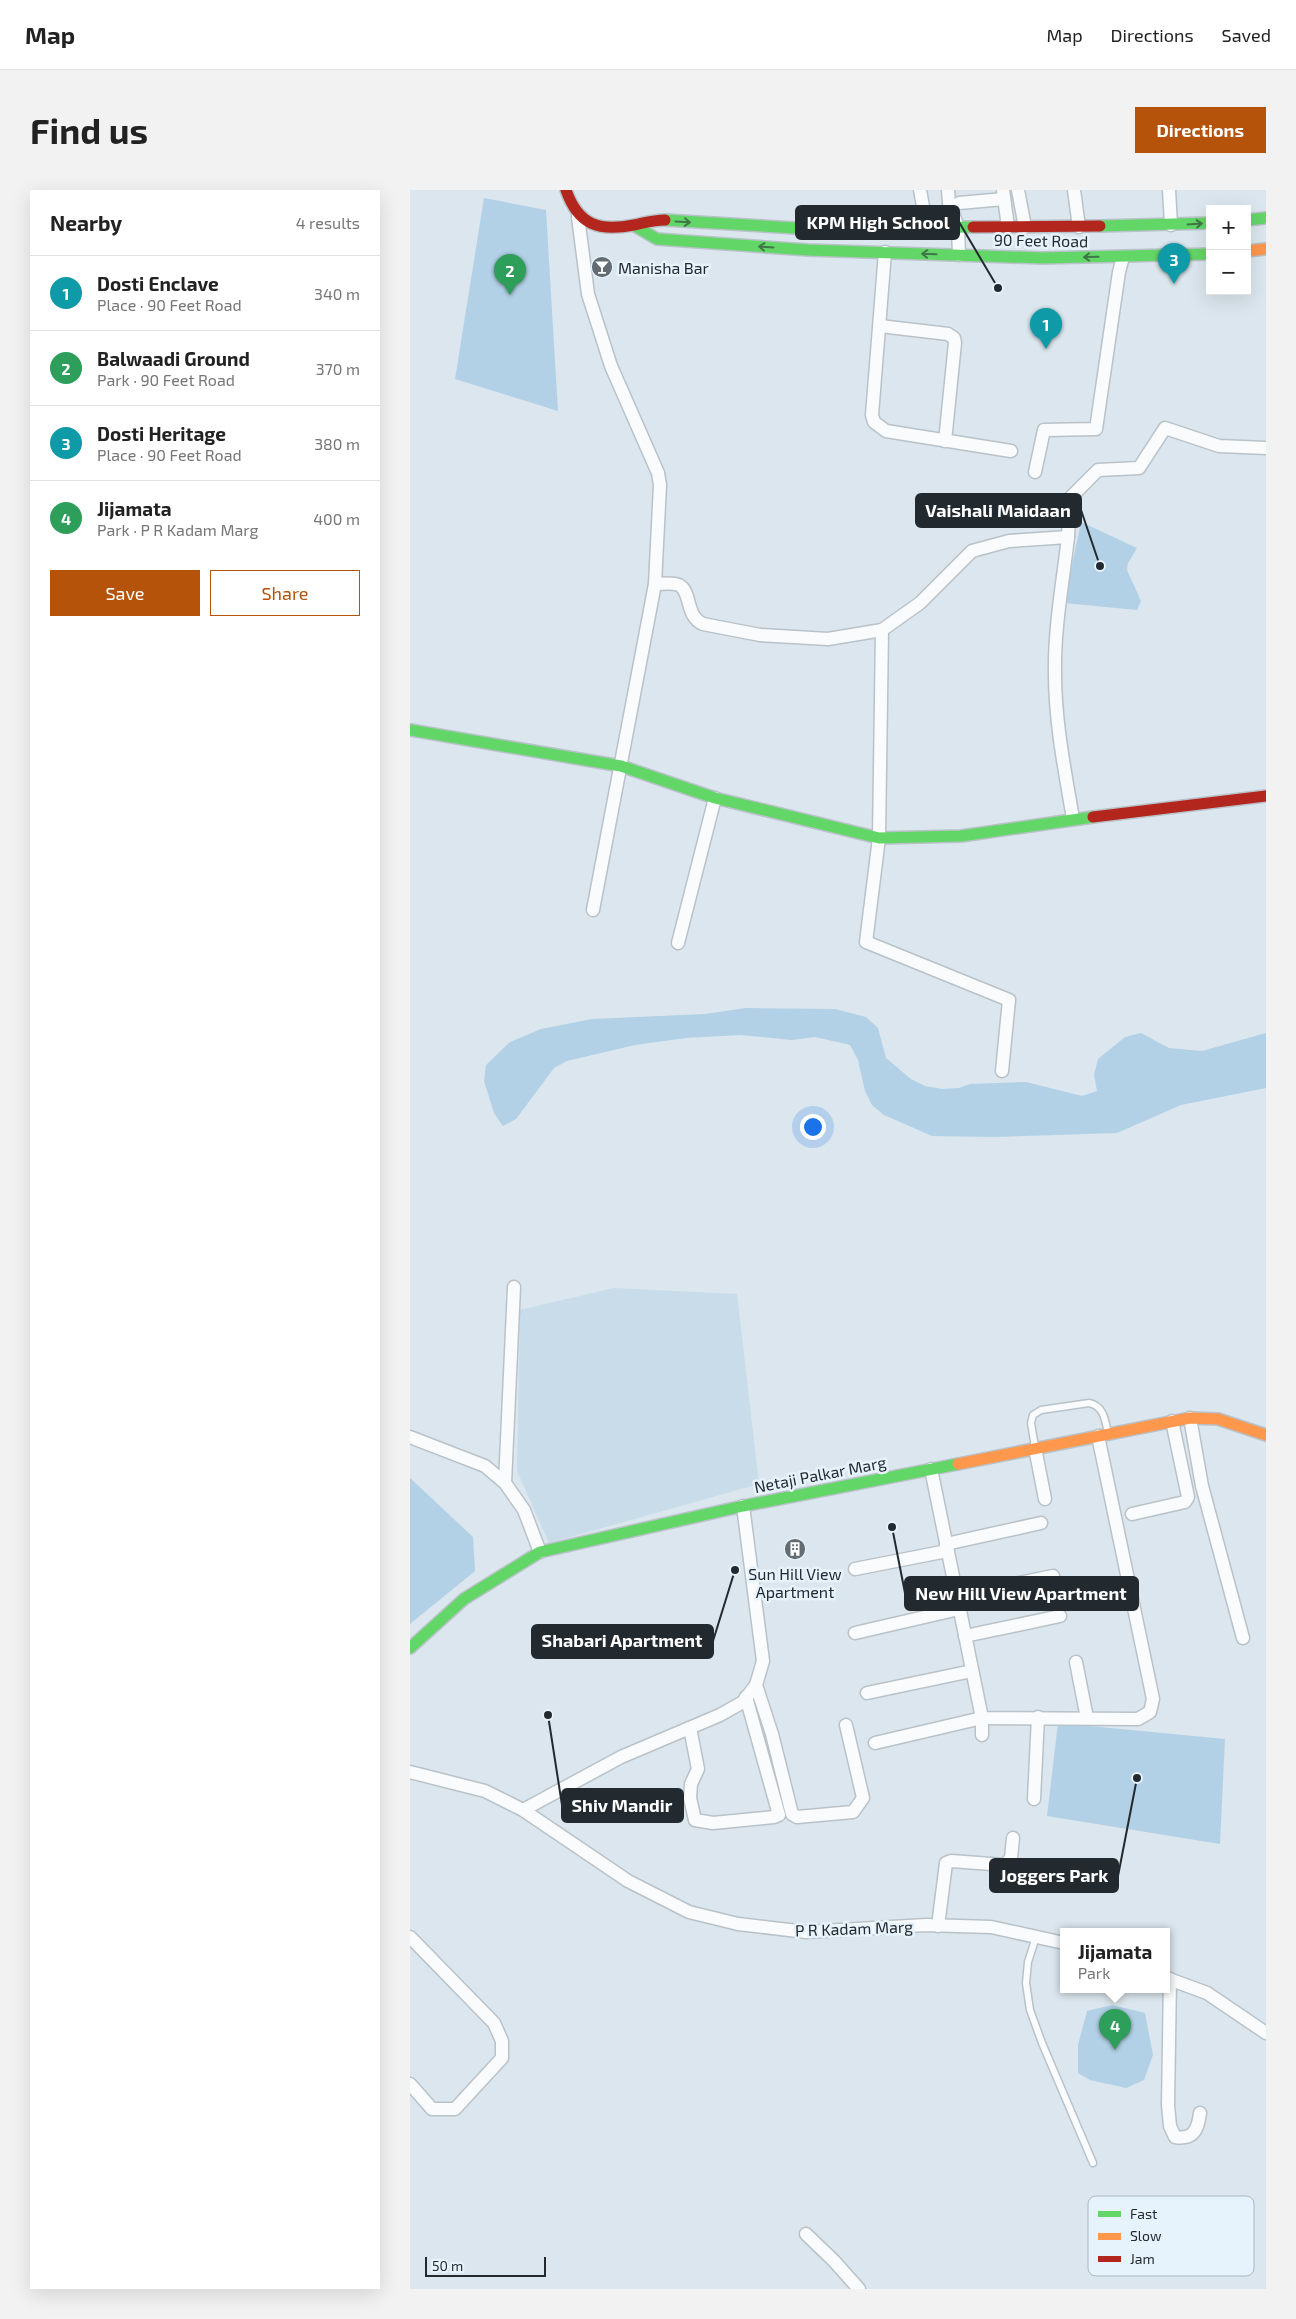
<!DOCTYPE html>
<html lang="en">
<head>
<meta charset="utf-8">
<style>
	:root { --surface:#fff; --page:#f2f2f2; --text:#222; --muted:#767676; --line:#e0e0e0; --accent:#b45309 }
	body { margin:0; font-family:"Exo 2",sans-serif; background:var(--page); color:var(--text) }
	.controls { position:absolute; right:15px; top:15px; display:grid; overflow:hidden; border-radius:0px; box-shadow:0 5px 20px #0002 }
	.controls button { width:45px; height:45px; display:grid; place-items:center; padding:0; border:0; border-bottom:1px solid var(--line); background:var(--surface); color:var(--text); font:25px sans-serif }
	.scale { position:absolute; left:15px; bottom:12px; width:121px; box-sizing:border-box; padding-left:5px; border:2px solid #232a2f; border-top:0; font-size:14px; line-height:18px; white-space:nowrap; color:#232a2f; -webkit-text-stroke:4px #e7f3fc; paint-order:stroke }
	.you { position:absolute; left:402px; top:936px; width:18px; height:18px; margin:-12px; border:4px solid #fff; border-radius:50%; background:#1a73e8; box-shadow:0 0 0 8px #1a73e833 }
	.badge { display:grid; place-items:center; width:32px; height:32px; border-radius:50%; background:var(--accent); color:#fff; font-size:16px; font-weight:700 }
	.pin { position:absolute; translate:-50% -41px; filter:drop-shadow(0 1px 2px #0008) }
	.pin::after { content:''; position:absolute; top:26px; width:18px; height:15px; background:inherit; clip-path:polygon(0 0,100% 0,50% 100%) }
	.popup { position:absolute; left:650px; top:1738px; width:110px; height:65px; box-sizing:border-box; display:grid; place-content:center; border-radius:0px; background:var(--surface); filter:drop-shadow(0 1px 4px #0005); font-size:16px; white-space:nowrap; color:var(--muted) }
	.popup b { font-size:19px; color:var(--text) }
	.popup::after { content:''; position:absolute; left:50%; top:100%; margin-left:-10px; border:10px solid transparent; border-top-color:var(--surface) }
	.list { margin:0; padding:0; list-style:none }
	h2 { display:flex; justify-content:space-between; align-items:center; height:65px; margin:0; padding:0 20px; font-size:21px }
	h2 small { font-size:16px; font-weight:400; color:var(--muted) }
	.list li { display:grid; grid-template-columns:32px 1fr auto; gap:15px; align-items:center; box-sizing:border-box; height:75px; padding:0 20px; border-top:1px solid var(--line) }
	.list b { display:block; font-size:19px; white-space:nowrap }
	.list p { margin:0; font-size:16px; white-space:nowrap; color:var(--muted) }
	.list em { font-size:16px; font-style:normal; color:var(--muted) }
	.actions { display:flex; gap:10px; padding:15px 20px }
	.actions a { flex:1; padding:11px 0; border:1px solid var(--accent); border-radius:0px; text-align:center; font-size:18px; color:var(--accent) }
	.actions .main { background:var(--accent); color:#fff }
	.map { position:relative; flex:none; width:856px; height:2099px; overflow:hidden; border-radius:0px }
	header { display:flex; align-items:center; gap:30px; box-sizing:border-box; height:70px; padding:0 25px; background:var(--surface); border-bottom:1px solid var(--line) }
	header strong { font-size:24px }
	nav { display:flex; gap:28px; margin-inline-start:auto; font-size:18px }
	.intro { display:flex; align-items:center; justify-content:space-between; box-sizing:border-box; height:120px; padding:0 30px }
	h1 { margin:0; font-size:35px }
	.button { padding:12px 22px; border-radius:0px; background:var(--accent); color:#fff; font-size:18px; font-weight:700 }
	main { display:flex; gap:30px; padding:0 30px }
	aside { flex:1; background:var(--surface); border-radius:0px; box-shadow:0 5px 20px #0002 }
	.map>svg:first-child { display:block }
	.built { fill:#c8dce9 }
	.green { fill:#b2d1e6 }
	.lines { fill:none; stroke-linecap:round; stroke-linejoin:round }
	.lane-casing { stroke:#b9c2c8; stroke-width:9 }
	.street-casing { stroke:#b9c2c8; stroke-width:15 }
	.fast-casing { stroke:#b9c2c8; stroke-width:14 }
	.slow-casing { stroke:#b9c2c8; stroke-width:14 }
	.jam-casing { stroke:#b9c2c8; stroke-width:14 }
	.lane { stroke:#fafbfc; stroke-width:6 }
	.street { stroke:#fafbfc; stroke-width:12 }
	.fast { stroke:#63d668; stroke-width:11 }
	.slow { stroke:#ff974d; stroke-width:11 }
	.jam { stroke:#b3261e; stroke-width:11 }
	.oneway { stroke:#407749 }
	.labels { text-anchor:middle; dominant-baseline:central; stroke-width:5; stroke-linejoin:round; paint-order:stroke }
	.street-label { font-size:16px; fill:#232a2f; stroke:#e7f3fc }
	.poi-label { font-size:16px; fill:#232a2f; stroke:#e7f3fc; text-anchor:start }
	.key { fill:#e7f3fc; stroke:#acb7be; stroke-width:1 }
	.key-label { font-size:14px; fill:#232a2f }
	.leader { fill:none; stroke:#232a2f; stroke-width:2 }
	.callout-dot { fill:#232a2f; stroke:#e7f3fc; stroke-width:2 }
	.callout { fill:#232a2f; stroke:#232a2f; stroke-width:2 }
	.callout-label { font-size:18px; text-anchor:middle; font-weight:bold; fill:#fff }
</style>
</head>
<body>
<header>
<strong>Map</strong>
<nav><a>Map</a><a>Directions</a><a>Saved</a></nav>
</header>
<div class="intro"><h1>Find us</h1><a class="button">Directions</a></div>
<main>
<aside>
<h2>Nearby<small>4 results</small></h2>
<ul class="list">
<li><span class="badge" style="background:#0f9aa8">1</span><div><b>Dosti Enclave</b><p>Place · 90 Feet Road</p></div><em>340 m</em></li>
<li><span class="badge" style="background:#2e9e5b">2</span><div><b>Balwaadi Ground</b><p>Park · 90 Feet Road</p></div><em>370 m</em></li>
<li><span class="badge" style="background:#0f9aa8">3</span><div><b>Dosti Heritage</b><p>Place · 90 Feet Road</p></div><em>380 m</em></li>
<li><span class="badge" style="background:#2e9e5b">4</span><div><b>Jijamata</b><p>Park · P R Kadam Marg</p></div><em>400 m</em></li>
</ul>
<div class="actions"><a class="main">Save</a><a>Share</a></div>
</aside>
<div class="map">
<svg width="856" height="2099" viewBox="0 0 856 2099">
	<rect width="100%" height="100%" fill="#dbe6ee"/>
	<polygon class="built" points="204,1098 327,1104 349,1294 139,1353 107,1281 110,1120"/>
	<g class="green">
		<polygon points="74,8 136,20 148,221 45,189"/>
		<polygon points="671,332 727,358 718,373 717,380 731,411 727,420 654,413"/>
		<polygon points="336,818 425,819 456,827 468,838 476,868 501,889 515,896 532,899 549,898 560,894 616,892 672,906 687,901 684,885 688,869 715,847 731,843 759,858 792,861 856,843 856,898 771,915 707,943 584,947 522,946 474,925 462,915 455,901 448,870 440,855 405,847 382,850 330,845 276,848 225,855 157,871 144,878 106,929 93,936 84,923 74,891 76,875 100,852 131,839 182,829 295,824"/>
		<polygon points="0,1288 63,1347 65,1381 0,1434"/>
		<polygon points="648,1533 815,1549 810,1654 637,1626"/>
		<polygon points="702,1815 735,1823 743,1865 734,1890 716,1898 680,1890 668,1883 668,1855 677,1821"/>
	</g>
	<g class="lines">
		<g class="lane-casing">
			<g id="lane">
				<path d="M625 1257 621 1233 623 1225 631 1220 679 1213C694 1216 695 1230 698 1243"/>
				<polyline points="626,1747 618,1772 616,1793 620,1820 632,1853 683,1973"/>
			</g>
		</g>
		<g class="street-casing">
			<g id="street">
				<polyline points="510,0 517,38"/>
				<polyline points="538,0 539,13 548,37 549,65"/>
				<polyline points="593,0 598,37"/>
				<polyline points="608,0 615,37"/>
				<polyline points="664,0 669,37"/>
				<polyline points="759,0 761,35"/>
				<polyline points="549,13 594,9"/>
				<polyline points="168,27 178,104 201,176 248,283 250,295 245,394 183,720"/>
				<polyline points="475,62 462,225 464,232 476,241 601,261"/>
				<polyline points="470,136 538,144 544,148 545,153 535,251"/>
				<polyline points="625,282 634,240 686,239 709,82 713,67"/>
				<path d="M658 347C653 392 644 438 645 484 645 533 655 581 663 629"/>
				<path d="M245 394C252 394 262 392 269 395 282 402 275 426 293 434L350 445 418 449 472 440 510 413 562 361 599 351 658 347 660 308 688 280 729 278 755 238 809 256 856 258"/>
				<polyline points="472,440 469,648 456,752 599,810 592,881"/>
				<polyline points="268,753 305,608"/>
				<polyline points="780,1228 792,1296 833,1448"/>
				<polyline points="0,1247 75,1276 95,1293 114,1320 130,1362"/>
				<polyline points="625,1258 635,1309"/>
				<polyline points="521,1279 572,1528 728,1529 740,1522 743,1509 688,1246"/>
				<polyline points="95,1293 104,1097"/>
				<polyline points="722,1324 775,1312 778,1307 762,1231"/>
				<polyline points="536,1354 631,1333"/>
				<polyline points="445,1379 537,1361"/>
				<polyline points="546,1406 643,1386"/>
				<polyline points="445,1443 549,1419"/>
				<polyline points="555,1446 650,1426"/>
				<polyline points="666,1472 677,1528"/>
				<polyline points="346,1495 362,1544 382,1624 387,1627 443,1622 453,1608 436,1535"/>
				<polyline points="457,1503 562,1481"/>
				<polyline points="280,1538 288,1579 281,1594 280,1608 285,1630 303,1633 364,1627 369,1625 336,1507"/>
				<polyline points="465,1553 572,1528 572,1545"/>
				<polyline points="0,1582 75,1601 113,1620 218,1691 279,1722 328,1734 396,1742 516,1735 581,1737 654,1753"/>
				<polyline points="624,1609 628,1527"/>
				<polyline points="113,1620 211,1567 310,1525 333,1512 346,1495 353,1471 333,1316"/>
				<polyline points="528,1736 536,1673 541,1671 595,1675 601,1668 603,1648"/>
				<polyline points="0,1747 84,1833 92,1851 92,1868 45,1919 22,1919 0,1894"/>
				<polyline points="756,1788 797,1803 856,1843"/>
				<path d="M760 1789 758 1915 760 1936 765 1947C784 1950 788 1939 790 1923"/>
				<polyline points="396,2044 424,2071 449,2099"/>
			</g>
		</g>
		<g class="fast-casing">
			<g id="fast">
				<polyline points="255,30 401,39 563,37"/>
				<polyline points="837,30 856,28"/>
				<polyline points="225,36 247,49 398,60 632,68 800,64"/>
				<polyline points="690,36 800,33"/>
				<polyline points="0,540 211,576 305,608 469,648 551,646 683,627"/>
				<polyline points="0,1458 54,1409 130,1362 333,1316 548,1274"/>
			</g>
		</g>
		<g class="slow-casing">
			<g id="slow">
				<polyline points="837,61 856,59"/>
				<polyline points="548,1274 780,1228 808,1229 856,1245"/>
			</g>
		</g>
		<g class="jam-casing">
			<g id="jam">
				<path d="M156 0C168 35 189 42 224 35 234 33 244 30 255 30"/>
				<polyline points="563,37 690,36"/>
				<polyline points="683,627 856,606"/>
			</g>
		</g>
		<use href="#lane" class="lane"/>
		<use href="#street" class="street"/>
		<use href="#fast" class="fast"/>
		<use href="#slow" class="slow"/>
		<use href="#jam" class="jam"/>
	</g>
	<defs><path id="oneway-shaft" d="M-6 0H5M1.5-3L5.5 0L1.5 3" fill="none" stroke-width="1.6" stroke-linecap="round" stroke-linejoin="round" transform="scale(1.25)"/></defs>
	<g class="oneway">
		<use href="#oneway-shaft" transform="translate(273 32) rotate(3)"/>
		<use href="#oneway-shaft" transform="translate(785 34) rotate(-4)"/>
		<use href="#oneway-shaft" transform="translate(356 57) rotate(-176)"/>
		<use href="#oneway-shaft" transform="translate(519 64) rotate(-178)"/>
		<use href="#oneway-shaft" transform="translate(681 67) rotate(179)"/>
	</g>
	<defs>
		<g id="bar-disc" transform="scale(1.125)"><circle r="9.5" fill="#636c72" stroke="#e7f3fc"/><path d="M-6-5H6L.8 .8V4.5H3.5V6h-7V4.5H-.8V.8Z" fill="#fff"/></g>
		<g id="building-disc" transform="scale(1.125)"><circle r="9.5" fill="#636c72" stroke="#e7f3fc"/><path d="M-4-6H4V6H1V3H-1V6H-4ZM-2.5-4.3h1.7v1.8h-1.7ZM.8-4.3h1.7v1.8H.8ZM-2.5-1h1.7V.8h-1.7ZM.8-1h1.7V.8H.8Z" fill="#fff"/></g>
	</defs>
	<g fill-rule="evenodd">
		<use href="#bar-disc" x="192" y="77"/>
		<use href="#building-disc" x="385" y="1359"/>
	</g>
	<g class="labels">
		<g class="street-label">
			<text transform="translate(631 50) rotate(1)">90 Feet Road</text>
			<text transform="translate(410 1284) rotate(-11)">Netaji Palkar Marg</text>
			<text transform="translate(444 1738) rotate(-2)">P R Kadam Marg</text>
		</g>
		<g class="poi-label">
			<text x="208" y="77">Manisha Bar</text>
			<text x="385" y="1383" text-anchor="middle">Sun Hill View<tspan x="385" dy="18">Apartment</tspan></text>
		</g>
	</g>
	<rect x="678" y="2006" width="166" height="80" rx="8" class="key"/>
	<rect x="688" y="2021" width="23" height="6" fill="#63d668"/>
	<rect x="688" y="2043" width="23" height="7" fill="#ff974d"/>
	<rect x="688" y="2066" width="23" height="6" fill="#b3261e"/>
	<g class="key-label">
		<text x="720" y="2029">Fast</text>
		<text x="720" y="2051">Slow</text>
		<text x="720" y="2074">Jam</text>
	</g>
	<path class="leader" d="M588 98L549 32M690 376L671 320M482 1337L495 1403M325 1380L303 1451M138 1525L152 1615M727 1588L708 1686"/>
	<g class="callout-dot">
		<circle cx="588" cy="98" r="5"/>
		<circle cx="690" cy="376" r="5"/>
		<circle cx="482" cy="1337" r="5"/>
		<circle cx="325" cy="1380" r="5"/>
		<circle cx="138" cy="1525" r="5"/>
		<circle cx="727" cy="1588" r="5"/>
	</g>
	<g class="callout">
		<rect x="386" y="16" width="163" height="33" rx="5"/>
		<rect x="506" y="304" width="165" height="33" rx="5"/>
		<rect x="495" y="1387" width="233" height="33" rx="5"/>
		<rect x="122" y="1435" width="181" height="33" rx="5"/>
		<rect x="152" y="1599" width="121" height="33" rx="5"/>
		<rect x="580" y="1669" width="128" height="33" rx="5"/>
	</g>
	<g class="callout-label">
		<text x="468" y="39">KPM High School</text>
		<text x="588" y="327">Vaishali Maidaan</text>
		<text x="611" y="1410">New Hill View Apartment</text>
		<text x="212" y="1457">Shabari Apartment</text>
		<text x="212" y="1622">Shiv Mandir</text>
		<text x="644" y="1692">Joggers Park</text>
	</g>
</svg>
<div class="controls">
<button>+</button>
<button>−</button>
</div>
<div class="scale">50 m</div>
<div class="you"></div>
<div class="pin badge" style="left:636px;top:159px;background:#0f9aa8">1</div>
<div class="pin badge" style="left:100px;top:105px;background:#2e9e5b">2</div>
<div class="pin badge" style="left:764px;top:94px;background:#0f9aa8">3</div>
<div class="pin badge" style="left:705px;top:1860px;background:#2e9e5b">4</div>
<div class="popup"><b>Jijamata</b>Park</div>
</div>
</main>
</body>
</html>
